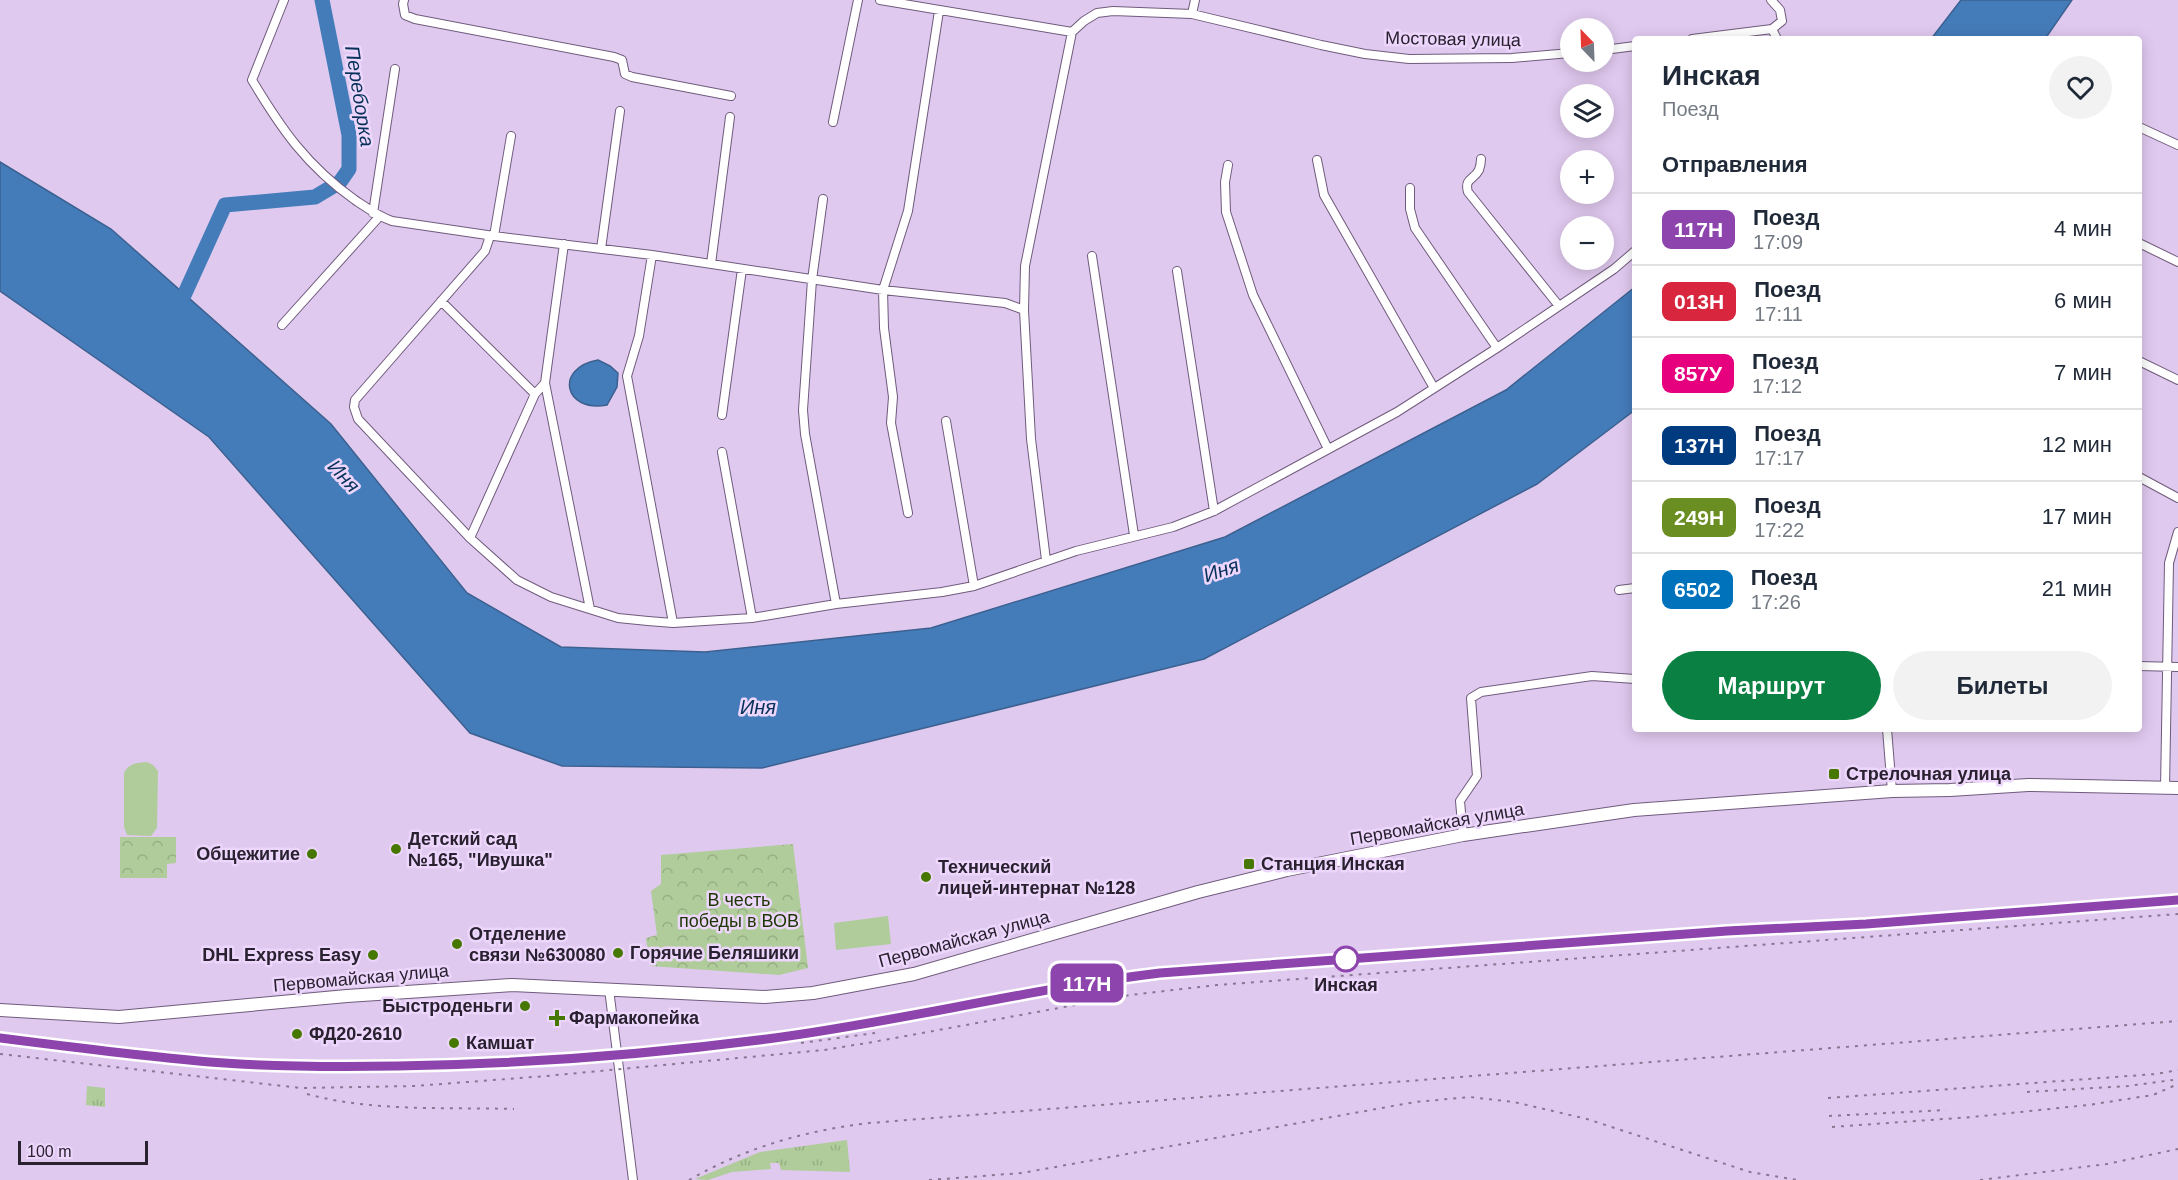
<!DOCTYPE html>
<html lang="ru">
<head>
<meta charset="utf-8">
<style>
  :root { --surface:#fff; --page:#f2f2f3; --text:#1f2937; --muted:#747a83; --line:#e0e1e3; --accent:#0b8043 }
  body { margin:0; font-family:Arial,sans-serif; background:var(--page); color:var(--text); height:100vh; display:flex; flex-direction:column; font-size:22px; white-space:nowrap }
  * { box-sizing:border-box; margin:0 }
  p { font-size:20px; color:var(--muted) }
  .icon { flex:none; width:33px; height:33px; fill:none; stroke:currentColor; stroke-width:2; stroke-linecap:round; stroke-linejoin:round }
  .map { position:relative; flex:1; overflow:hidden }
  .details { position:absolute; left:1632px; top:36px; width:510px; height:696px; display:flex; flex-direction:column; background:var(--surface); border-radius:6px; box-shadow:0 3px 15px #0003 }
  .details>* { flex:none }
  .badge { padding:0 12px; border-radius:9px; font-size:21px; line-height:39px }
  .needle { width:39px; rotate:337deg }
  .buttons { position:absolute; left:1560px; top:18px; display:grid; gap:12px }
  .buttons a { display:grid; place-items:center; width:54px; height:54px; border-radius:50%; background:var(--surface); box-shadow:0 3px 15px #0003; font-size:30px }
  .scale { position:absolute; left:18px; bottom:15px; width:130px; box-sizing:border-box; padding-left:6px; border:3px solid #29212f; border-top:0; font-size:16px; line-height:21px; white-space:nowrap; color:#29212f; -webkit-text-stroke:4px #edd6fc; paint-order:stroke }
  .map>.badge { position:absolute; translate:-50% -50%; box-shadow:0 0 0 3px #fff }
  h2 { padding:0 30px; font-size:22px; line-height:54px }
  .round { display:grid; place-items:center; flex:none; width:63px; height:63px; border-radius:32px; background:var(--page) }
  .overview { display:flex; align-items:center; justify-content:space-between; height:102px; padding:0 30px }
  h1 { font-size:28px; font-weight:800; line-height:45px }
  .primary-button { display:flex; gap:12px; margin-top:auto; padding:12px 30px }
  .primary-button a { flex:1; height:69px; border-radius:36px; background:var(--accent); color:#fff; font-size:24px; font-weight:800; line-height:69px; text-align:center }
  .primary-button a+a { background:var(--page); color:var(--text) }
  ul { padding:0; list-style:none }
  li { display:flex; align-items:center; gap:18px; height:72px; padding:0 30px; border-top:2px solid var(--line) }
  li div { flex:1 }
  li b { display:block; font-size:22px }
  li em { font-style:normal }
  li .badge { min-width:66px; font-weight:700; text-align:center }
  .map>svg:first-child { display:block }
  .grass { fill:url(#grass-tufts) }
  .park { fill:url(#park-crowns) }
  .garden { fill:#afcc9a }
  .water { fill:#447cba; stroke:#3c6190; stroke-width:1.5 }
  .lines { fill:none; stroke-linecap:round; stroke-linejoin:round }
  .river { stroke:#447cba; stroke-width:15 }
  .minor-casing { stroke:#705b7c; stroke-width:10 }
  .secondary-casing { stroke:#705b7c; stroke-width:14 }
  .minor { stroke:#fff; stroke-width:8 }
  .secondary { stroke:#fff; stroke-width:12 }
  .rail { stroke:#877791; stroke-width:2; stroke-dasharray:3 6; stroke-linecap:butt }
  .line-casing { stroke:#fff; stroke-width:14 }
  .line { stroke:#8e44ad; stroke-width:9 }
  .poi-dot { fill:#467800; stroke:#edd6fc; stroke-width:2 }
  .stop-dot { fill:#fff; stroke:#8e44ad; stroke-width:3 }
  .labels { text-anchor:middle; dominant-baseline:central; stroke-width:5; stroke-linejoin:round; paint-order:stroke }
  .street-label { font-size:18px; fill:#29212f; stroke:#edd6fc }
  .poi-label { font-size:18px; font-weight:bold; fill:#29212f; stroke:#edd6fc; text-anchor:start }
  .park-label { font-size:18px; fill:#1c3600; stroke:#edd6fc }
  .stop-label { font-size:18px; font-weight:bold; fill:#29212f; stroke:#edd6fc }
  .water-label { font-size:20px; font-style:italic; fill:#053058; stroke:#edd6fc }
</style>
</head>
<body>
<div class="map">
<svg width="2178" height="1180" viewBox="0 0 2178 1180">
  <defs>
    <pattern id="grass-tufts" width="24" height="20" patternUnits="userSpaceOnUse" patternTransform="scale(1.5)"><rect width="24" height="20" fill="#afcc9a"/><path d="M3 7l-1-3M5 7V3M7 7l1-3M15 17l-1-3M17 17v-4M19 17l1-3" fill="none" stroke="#97af85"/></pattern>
    <pattern id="park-crowns" width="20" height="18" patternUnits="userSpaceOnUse" patternTransform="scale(1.5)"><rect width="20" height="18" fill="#afcc9a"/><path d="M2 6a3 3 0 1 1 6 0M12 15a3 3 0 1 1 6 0" fill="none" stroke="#97af85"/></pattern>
  </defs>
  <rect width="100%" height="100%" fill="#e0c9ef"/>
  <path class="grass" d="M87,1086L105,1088V1107L86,1105Z
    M847,1140L850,1172L781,1170L779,1163H770L771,1169L732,1172L708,1180L695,1179L760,1152Z"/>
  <path class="park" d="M120,837H176V863L167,864V878H120Z
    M793,844L808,968L779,975L650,966L646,938L657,935L651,891L661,884V855Z"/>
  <path class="garden" d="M147,762L153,765L158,771L157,828L151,836L127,835L124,827V773C129,763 136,763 147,762Z
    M888,916L891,944L836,950L834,923Z"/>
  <path class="water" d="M1961,0H2072L2045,39H1931Z
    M0,162L111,229L331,424L467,593L561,647L705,652L931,628L1225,537L1506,390L1635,287V410L1537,484L1204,659L762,768L562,766L470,733L209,437L0,291Z
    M598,360L610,366L618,373L617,387L607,405C564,413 554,368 598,360Z"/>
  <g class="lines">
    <path class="river" d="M176,313L225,205L315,197L340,182L349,169V135L322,0"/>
    <g class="minor-casing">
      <path id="minor" d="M284,0L252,80C282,130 307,166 355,200C367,208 378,216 392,221L494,236L652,255L883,290L1005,303L1024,310L1031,439L1046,560
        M404,0L403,4L405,15L415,19L614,57L622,60L625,74L632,77L731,96
        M880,0L1072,32L1084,21L1097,13L1113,11L1192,14L1321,45L1365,54L1409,59L1512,58L1570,53
        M1771,0L1780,10L1782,21L1772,29L1777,39
        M1192,14L1195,0
        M1692,39L1772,29
        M1604,50L1635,46
        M833,122L858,0
        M2139,127L2178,145
        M1481,159C1481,163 1480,167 1479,170C1474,180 1464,178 1468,192L1559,306
        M1317,160L1324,195L1434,388
        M1228,165L1225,182L1226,212L1253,295L1328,449
        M1410,188V209L1415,228L1497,348
        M823,199L812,280L803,410L805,434L836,604
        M373,213L395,69
        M490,236L485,251L355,400L354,407L358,419L470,538L517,580L551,597L618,618L648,621L673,623L752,618L836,604L942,592L974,586L1076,551L1173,527L1214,511L1397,412L1497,348L1614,269L1635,251
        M494,236L511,136
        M2139,243L2178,262
        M601,249L620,111
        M652,255L639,336L627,376L673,623
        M1092,256L1134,535
        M711,264L730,117
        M1177,271L1214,511
        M441,301L535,394
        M1024,310L1025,266L1072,32
        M282,325L379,217
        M2139,361L2178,380
        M545,383L590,609
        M722,415L742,269
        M946,421L974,586
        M722,452L752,618
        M2139,477L2178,498
        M908,513L891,423L893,397L884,328L883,290L908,211L939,11
        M470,538L535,394L545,383L564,244
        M1619,590L1635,588
        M2139,666L2178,667
        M1887,729L1892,791
        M2165,788L2169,563L2178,532
        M1463,835L1460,801L1477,776L1471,698L1481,692L1592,676L1635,679
        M609,989L633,1180"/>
    </g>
    <g class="secondary-casing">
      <path id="secondary" d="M0,1010L119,1017L347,996L512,985L765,997L813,993L914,974L1198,892L1287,870L1463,835L1634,810L1892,791L1950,790L2028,785L2178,788"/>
    </g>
    <use href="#minor" class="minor"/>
    <use href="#secondary" class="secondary"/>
    <path class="rail" d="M0,1038L211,1062C397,1071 582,1064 767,1039C883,1023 998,998 1114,979L1160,973L1727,931L1844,925L2178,900
      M801,1043L875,1033
      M0,1054L301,1088L415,1086L546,1076L824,1050L873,1042L1130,995L1217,985L2178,914
      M2027,1092L2128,1086L2173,1080
      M307,1094C374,1112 445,1107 514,1109
      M1828,1098L2156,1074L2178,1070
      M1829,1116L1946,1110
      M1832,1127L1972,1117L2088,1105L2153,1095L2178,1084
      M689,1180C747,1147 804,1131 869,1123L2178,1021
      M929,1180L1022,1173L1415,1102L1470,1097L1514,1102L1587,1119L1750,1172L1798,1180
      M1980,1180L2107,1164L2178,1149"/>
  </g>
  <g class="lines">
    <g class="line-casing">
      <path id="line" d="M0,1038C70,1047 140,1056 210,1062C272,1067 335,1067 398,1066C521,1064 644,1055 767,1039C899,1022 1028,989 1160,973L1727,931L1866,924L2178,900"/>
    </g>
    <use href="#line" class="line"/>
  </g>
  <g class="poi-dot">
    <rect x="1828" y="768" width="12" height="12" rx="3"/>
    <circle cx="396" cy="849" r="6"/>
    <circle cx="312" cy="854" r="6"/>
    <rect x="1243" y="858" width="12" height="12" rx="3"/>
    <circle cx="926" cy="877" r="6"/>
    <circle cx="457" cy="944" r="6"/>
    <circle cx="618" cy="953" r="6"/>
    <circle cx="373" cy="955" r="6"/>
    <circle cx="525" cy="1006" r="6"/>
    <path d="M554 1009h6v6h6v6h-6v6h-6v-6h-6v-6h6z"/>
    <circle cx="297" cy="1034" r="6"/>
    <circle cx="454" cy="1043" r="6"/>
  </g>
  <circle class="stop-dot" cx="1346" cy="959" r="12"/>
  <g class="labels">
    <g class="street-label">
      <text transform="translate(1453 39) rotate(1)">Мостовая улица</text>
      <text transform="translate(1437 824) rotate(-10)">Первомайская улица</text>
      <text transform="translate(964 939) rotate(-15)">Первомайская улица</text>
      <text transform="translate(361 978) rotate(-5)">Первомайская улица</text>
    </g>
    <g class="poi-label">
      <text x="1846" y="774">Стрелочная улица</text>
      <text x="408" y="839">Детский сад<tspan x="408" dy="21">№165, "Ивушка"</tspan></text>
      <text x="300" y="854" text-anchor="end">Общежитие</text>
      <text x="1261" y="864">Станция Инская</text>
      <text x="938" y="867">Технический<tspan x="938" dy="21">лицей-интернат №128</tspan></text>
      <text x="469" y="934">Отделение<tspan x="469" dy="21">связи №630080</tspan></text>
      <text x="630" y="953">Горячие Беляшики</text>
      <text x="361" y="955" text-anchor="end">DHL Express Easy</text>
      <text x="513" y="1006" text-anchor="end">Быстроденьги</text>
      <text x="569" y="1018">Фармакопейка</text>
      <text x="309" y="1034">ФД20-2610</text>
      <text x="466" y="1043">Камшат</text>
    </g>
    <g class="park-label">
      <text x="739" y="900">В честь<tspan x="739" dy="21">победы в ВОВ</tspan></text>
    </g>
    <g class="stop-label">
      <text x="1346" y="985">Инская</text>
    </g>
    <g class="water-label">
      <text transform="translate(360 96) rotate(81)">Переборка</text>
      <text transform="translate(344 476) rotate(47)">Иня</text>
      <text transform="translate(1221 570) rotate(-19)">Иня</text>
      <text x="758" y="707">Иня</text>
    </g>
  </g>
</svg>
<div class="buttons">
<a><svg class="needle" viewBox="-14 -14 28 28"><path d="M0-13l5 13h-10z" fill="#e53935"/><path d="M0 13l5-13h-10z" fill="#747a83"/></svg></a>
<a><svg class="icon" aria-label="layers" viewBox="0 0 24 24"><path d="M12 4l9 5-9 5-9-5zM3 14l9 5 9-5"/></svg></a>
<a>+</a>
<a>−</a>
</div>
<div class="scale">100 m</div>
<b class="badge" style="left:1087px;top:983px;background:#8e44ad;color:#fff">117Н</b>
<section class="details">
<div class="overview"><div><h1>Инская</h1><p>Поезд</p></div><a class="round"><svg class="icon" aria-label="heart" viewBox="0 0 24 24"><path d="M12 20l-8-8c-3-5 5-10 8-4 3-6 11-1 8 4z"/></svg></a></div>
<h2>Отправления</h2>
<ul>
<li><span class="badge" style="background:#8e44ad;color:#fff">117Н</span><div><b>Поезд</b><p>17:09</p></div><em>4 мин</em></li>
<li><span class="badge" style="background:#d7263d;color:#fff">013Н</span><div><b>Поезд</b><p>17:11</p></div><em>6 мин</em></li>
<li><span class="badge" style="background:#e6007e;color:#fff">857У</span><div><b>Поезд</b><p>17:12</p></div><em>7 мин</em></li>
<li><span class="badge" style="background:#003b80;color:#fff">137Н</span><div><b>Поезд</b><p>17:17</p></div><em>12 мин</em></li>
<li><span class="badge" style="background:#6b8e23;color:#fff">249Н</span><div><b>Поезд</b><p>17:22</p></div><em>17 мин</em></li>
<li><span class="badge" style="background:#0072bc;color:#fff">6502</span><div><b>Поезд</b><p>17:26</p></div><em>21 мин</em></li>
</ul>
<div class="primary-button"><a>Маршрут</a><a>Билеты</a></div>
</section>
</div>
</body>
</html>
